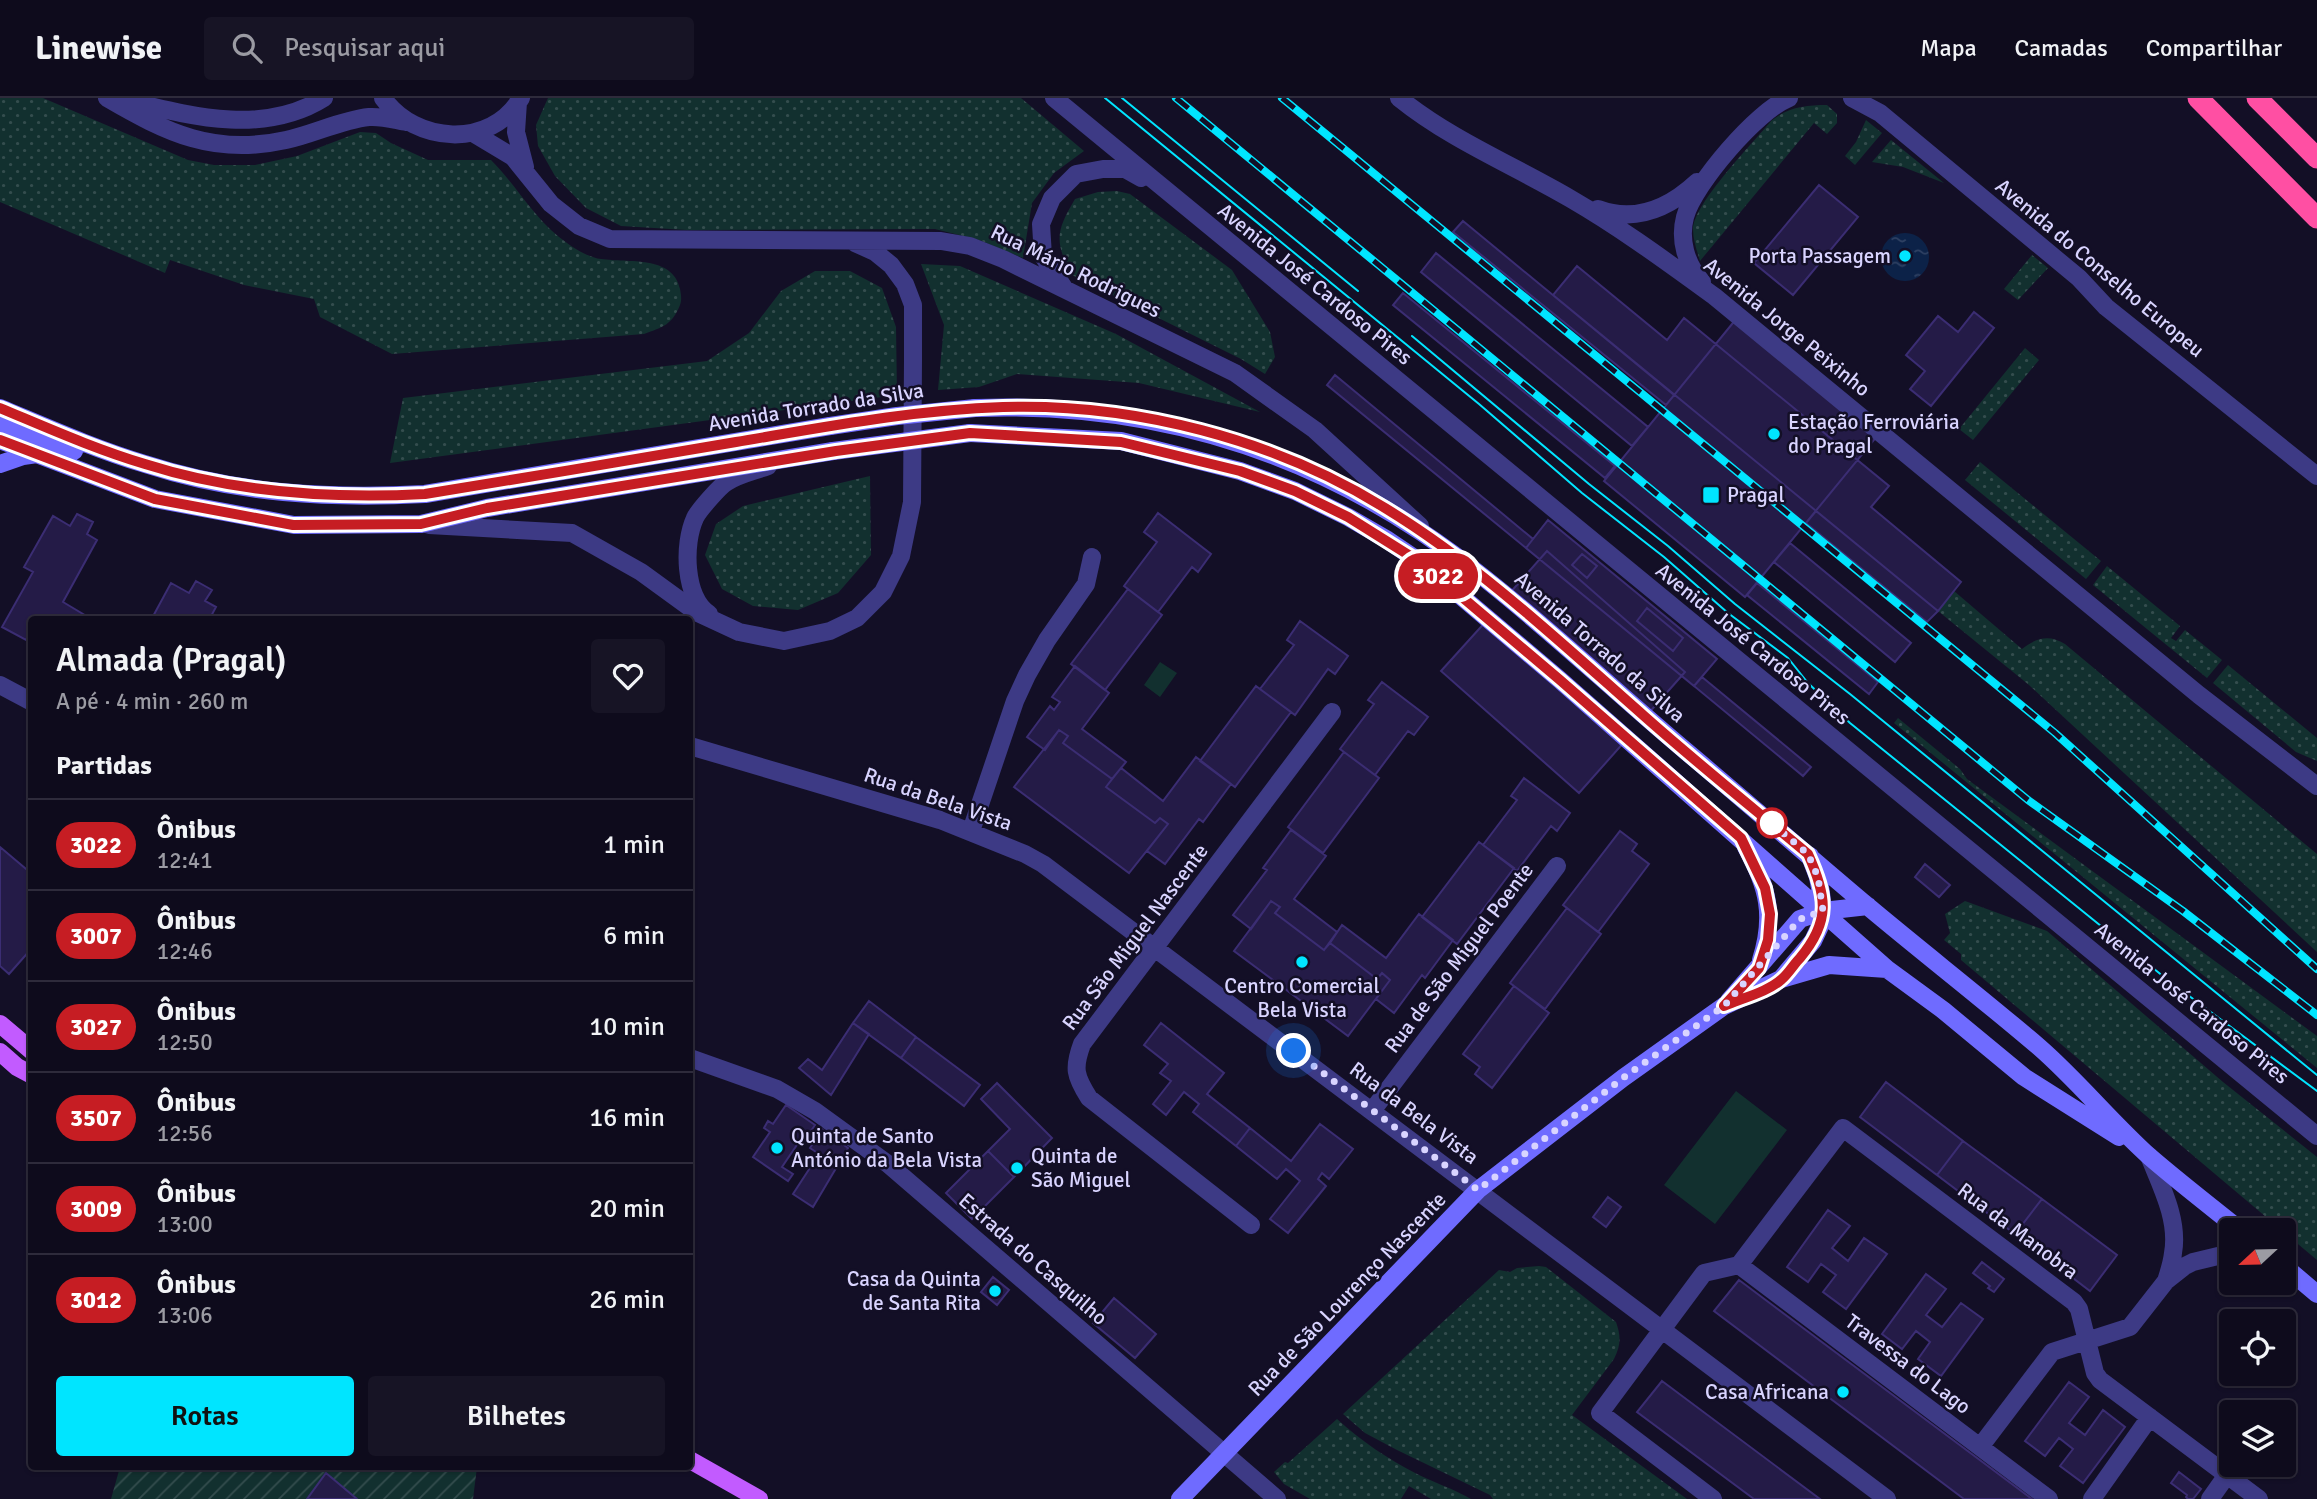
<!DOCTYPE html>
<html lang="pt">
<head>
<meta charset="utf-8">
<style>
  :root { --surface:#0e0b1c; --page:#171425; --text:#f1f3f6; --muted:#9b9ba3; --line:#2e2b3b; --accent:#00e5ff }
  body { margin:0; font-family:Signika,sans-serif; background:var(--page); color:var(--text); height:100vh; display:flex; flex-direction:column; font-size:26px; white-space:nowrap }
  * { box-sizing:border-box; margin:0 }
  p { font-size:23px; color:var(--muted) }
  .icon { flex:none; width:38px; height:38px; fill:none; stroke:currentColor; stroke-width:2; stroke-linecap:round; stroke-linejoin:round }
  .map { position:relative; flex:1; overflow:hidden }
  .side { position:absolute; left:28px; top:518px; width:665px; height:854px; display:flex; flex-direction:column; background:var(--surface); border-radius:7px; box-shadow:0 2px 5px #0004,0 0 0 2px var(--line) }
  .side>* { flex:none }
  .badge { padding:0 14px; border-radius:23px; font-size:24px; line-height:46px }
  .needle { width:46px; rotate:248deg }
  .tools { position:absolute; left:2219px; top:1120px; display:grid; gap:14px }
  .tools a { display:grid; place-items:center; width:77px; height:77px; border-radius:7px; background:var(--surface); box-shadow:0 2px 5px #0004,0 0 0 2px var(--line); font-size:35px }
  .you { position:absolute; width:35px; height:35px; margin:-18px; border:5px solid #fff; border-radius:50%; background:#1a73e8; box-shadow:0 0 0 10px #1a73e833 }
  .map>.badge { position:absolute; translate:-50% -50%; box-shadow:0 0 0 4px #fff }
  h2 { padding:0 28px; font-size:26px; line-height:63px }
  .round { display:grid; place-items:center; flex:none; width:74px; height:74px; border-radius:7px; background:var(--page) }
  .headline { display:flex; align-items:center; justify-content:space-between; height:119px; padding:0 28px }
  h1 { font-size:33px; font-weight:600; line-height:52px }
  .action { display:flex; gap:14px; margin-top:auto; padding:14px 28px }
  .action a { flex:1; height:80px; border-radius:7px; background:var(--accent); color:#111; font-size:28px; font-weight:600; line-height:80px; text-align:center }
  .action a+a { background:var(--page); color:var(--text) }
  ul { padding:0; list-style:none }
  li { display:flex; align-items:center; gap:21px; height:91px; padding:0 28px; border-top:2px solid var(--line) }
  li div { flex:1 }
  li b { display:block; font-size:26px }
  li em { font-style:normal }
  li .badge { min-width:77px; font-weight:700; text-align:center }
  header { display:flex; align-items:center; gap:42px; box-sizing:border-box; height:98px; padding:0 35px; background:var(--surface); border-bottom:2px solid var(--line) }
  header strong { font-size:33px }
  nav { display:flex; gap:38px; margin-inline-start:auto; font-size:24px }
  .search { width:490px; height:63px; background:var(--page); display:flex; align-items:center; gap:18px; box-sizing:border-box; padding:0 24px; border-radius:7px; color:var(--muted); font-size:26px }
  .map>svg:first-child { display:block }
  .grass { fill:url(#grass-dots) }
  .park { fill:#12302f }
  .garden { fill:url(#garden-furrows) }
  .water { fill:url(#water-ripples) }
  .building { fill:#241b47; stroke:#3b2d73; stroke-width:2 }
  .lines { fill:none; stroke-linecap:round; stroke-linejoin:round }
  .street { stroke:#3d3a85; stroke-width:18 }
  .secondary { stroke:#6f6bff; stroke-width:18 }
  .primary { stroke:#c25bff; stroke-width:18 }
  .highway { stroke:#ff4fa3; stroke-width:21 }
  .tram { stroke:#00e5ff; stroke-width:2 }
  .rail-casing { stroke:#00e5ff; stroke-width:8 }
  .rail { stroke:#130f26; stroke-width:5; stroke-dasharray:16; stroke-linecap:butt }
  .secondary-bridge { stroke:#6f6bff; stroke-width:18 }
  .line-casing { stroke:#fff; stroke-width:16 }
  .line { stroke:#c61d23; stroke-width:10 }
  .walk { stroke:#d9d4ff; stroke-width:7; stroke-dasharray:0 12.6 }
  .poi-dot { fill:#00e5ff; stroke:#130f26; stroke-width:2.5 }
  .stop-dot { fill:#fff; stroke:#c61d23; stroke-width:3.5 }
  .labels { text-anchor:middle; dominant-baseline:central; stroke-width:5; stroke-linejoin:round; paint-order:stroke }
  .poi-label { font-size:21px; fill:#d9d4ff; stroke:#130f26; text-anchor:start }
  .street-label { font-size:21px; fill:#d9d4ff; stroke:#130f26 }
</style>
</head>
<body>
<header>
<strong>Linewise</strong>
<div class="search"><svg class="icon" aria-label="search" viewBox="0 0 24 24"><circle cx="10" cy="10" r="6"/><path d="M15 15l6 6"/></svg>Pesquisar aqui</div>
<nav><a>Mapa</a><a>Camadas</a><a>Compartilhar</a></nav>
</header>
<div class="map">
<svg width="2317" height="1401" viewBox="0 0 2317 1401">
  <defs>
    <pattern id="grass-dots" width="8" height="8" patternUnits="userSpaceOnUse" patternTransform="scale(1.75)"><rect width="8" height="8" fill="#12302f"/><path d="M2 2h.1M6 6h.1" fill="none" stroke="#344d4e" stroke-width="1.8" stroke-linecap="round"/></pattern>
    <pattern id="garden-furrows" width="10" height="10" patternUnits="userSpaceOnUse" patternTransform="scale(1.75)"><rect width="10" height="10" fill="#12302f"/><path d="M-1 1l2-2M0 10L10 0M9 11l2-2" fill="none" stroke="#344d4e"/></pattern>
    <pattern id="water-ripples" width="26" height="14" patternUnits="userSpaceOnUse" patternTransform="scale(1.75)"><rect width="26" height="14" fill="#0c2248"/><path d="M2 4q2-2 4 0t4 0M15 11q2-2 4 0t4 0" fill="none" stroke="#2f4163"/></pattern>
  </defs>
  <rect width="100%" height="100%" fill="#130f26"/>
  <path class="grass" d="M0,0H43L188,62L214,67H255L297,58L360,34L376,35L391,45L428,62H491C518,89 535,123 567,145C576,152 591,160 601,161C628,165 673,157 680,191C681,197 682,201 680,207C672,227 663,229 644,236L392,256L320,219L314,201L244,187L170,162L165,175L0,104Z
    M548,0H1021L1084,53L1054,75L1032,105L1023,160L979,142L935,131L687,132L621,128L586,110L555,78L538,48L536,27Z
    M1827,7L1837,16V25L1827,36L1814,25L1700,163C1697,153 1693,142 1693,131C1694,105 1753,45 1771,23C1788,9 1806,7 1827,7Z
    M1866,22L1882,35L1855,67L1845,58L1856,44Z
    M1891,42L1944,85L1903,69L1872,64Z
    M1117,93L1130,96L1232,172L1270,234L1275,259L1265,276L1241,261L1072,177C1054,144 1056,133 1075,101L1098,94Z
    M2032,157L2048,170L2018,202L2004,191Z
    M921,166L960,168L1116,236L1260,314L1139,285L1017,276L979,289L938,292L944,227Z
    M815,173H850L882,190L896,229L897,297L390,365L403,300L707,263L749,235L781,193Z
    M2025,250L2039,262L1973,342L1959,331Z
    M1980,364L2101,463L2086,481L1965,382Z
    M870,378L871,457L838,495L798,512L753,508L722,491L705,457L716,426L743,408Z
    M2107,468L2180,528L2171,540L2176,543L2185,532L2222,562L2207,580L2093,487Z
    M1954,493L2022,551C2036,540 2049,536 2065,546L2317,756V854L2029,587L1938,513Z
    M2228,567L2317,640V663L2296,654L2213,585Z
    M1898,620L1960,671L1967,681L2317,938V970L1894,625Z
    M1965,803L2047,833L2223,984L2317,1059V1162L1961,862V856L1944,842L1950,835L1945,816Z
    M1539,1168L1546,1169L1616,1224C1621,1238 1621,1247 1614,1261L1572,1317L1687,1401H1493L1490,1397L1397,1352L1365,1335L1343,1316L1499,1172L1510,1174L1517,1170Z
    M1337,1321C1361,1343 1388,1361 1417,1376C1435,1385 1454,1391 1471,1401H1431L1409,1388L1401,1401H1310L1284,1386L1274,1374L1285,1364L1288,1365Z"/>
  <path class="park" d="M1160,564L1177,575L1160,599L1144,587Z
    M1736,993L1787,1032L1715,1126L1664,1087Z"/>
  <path class="garden" d="M120,1369H477L473,1401H111Z"/>
  <path class="water" d="M1881 159a24 24 0 1 1 48 0a24 24 0 1 1-48 0Z"/>
  <path class="building" d="M1819,87L1858,119L1793,197L1754,165Z
    M1463,123L1674,297L1666,307L1453,134Z
    M1436,155L1648,329L1632,348L1421,174Z
    M1577,168L1667,242L1684,220L1889,388L1871,409L1961,484L1938,513L1553,197Z
    M1403,195L1615,368L1605,380L1393,207Z
    M1974,214L1994,230L1931,308L1910,291L1925,273L1906,257L1938,218L1958,234Z
    M1741,215L1883,331L1745,499L1604,383Z
    M1335,277L1533,441L1526,450L1327,287Z
    M1816,413L1938,513L1927,524L1806,425Z
    M1158,415L1211,456L1198,474L1192,469L1158,514L1124,488L1157,444L1144,434Z
    M77,416L93,424L87,436L97,442L63,504L93,522H44L39,519L37,522H32V532L26,542L2,529L33,474L24,469L53,418L70,428Z
    M1548,422L1717,561L1694,588L1526,450Z
    M1790,445L1911,545L1895,564L1774,464Z
    M1547,453L1685,574L1647,617L1509,496Z
    M1582,456L1597,468L1587,480L1572,467Z
    M196,483L212,492L205,503L216,509L209,522H151L171,485L189,495Z
    M1757,485L1878,584L1869,596L1747,497Z
    M1128,491L1162,517L1105,592L1071,566Z
    M1647,510L1683,540L1673,553L1637,523Z
    M1489,520L1626,642L1579,695L1441,573Z
    M1300,523L1348,558L1335,576L1328,571L1295,617L1260,591L1294,547L1287,542Z
    M1075,568L1109,595L1082,631L1126,664L1112,681L1063,645L1068,638L1059,632L1045,652L1027,639L1050,608L1054,612L1060,604L1052,599Z
    M1702,579L1811,669L1803,678L1694,588Z
    M1382,584L1428,619L1414,637L1408,633L1375,677L1340,651L1374,606L1368,602Z
    M1256,588L1291,614L1235,689L1200,663Z
    M1059,632L1068,638L1063,645L1112,681L1106,689L1155,725L1160,720L1168,726L1129,775L1014,689Z
    M1344,654L1379,680L1323,755L1288,729Z
    M1196,659L1231,686L1203,724L1199,721L1165,766L1147,753L1168,726L1160,720L1155,725L1106,689L1121,670L1163,703Z
    M1524,680L1570,715L1557,733L1551,728L1517,773L1483,747L1517,702L1511,698Z
    M1291,732L1326,758L1294,801L1337,834L1324,852L1275,815L1280,809L1271,803L1251,831L1233,817L1267,772L1263,770Z
    M1620,733L1637,746L1632,753L1649,766L1598,834L1563,807Z
    M1479,744L1514,770L1457,846L1422,819Z
    M0,749L32,776V850L9,876L0,868Z
    M1925,766L1950,787L1939,799L1915,779Z
    M1271,803L1280,809L1275,815L1324,852L1330,845L1377,881L1382,875L1390,882L1348,938L1234,853Z
    M1567,810L1601,836L1545,911L1510,885Z
    M1419,816L1453,842L1425,880L1422,877L1394,915L1376,901L1390,882L1382,875L1377,881L1330,845L1342,827L1386,860Z
    M1514,888L1549,915L1492,990L1475,976L1480,969L1463,956Z
    M869,903L916,939L901,960L853,925Z
    M853,925L869,936L831,997L799,970L808,961L822,972Z
    M1161,925L1224,975L1207,996L1250,1030L1236,1048L1193,1014L1199,1006L1184,994L1166,1017L1153,1006L1171,983L1160,975L1168,966L1144,947Z
    M916,939L980,987L964,1008L901,960Z
    M1886,984L1963,1043L1937,1077L1860,1019Z
    M997,985L1052,1040L1014,1079L988,1053L1010,1031L981,1001Z
    M786,1007L815,1027L806,1040L803,1038L782,1069L793,1076L788,1083L753,1059L770,1034L764,1030L768,1023L773,1026Z
    M1320,1026L1353,1051L1329,1081L1322,1075L1318,1081L1326,1088L1288,1135L1270,1121L1300,1083L1286,1071L1277,1081L1236,1048L1250,1030L1291,1063Z
    M822,1031L848,1050L813,1109L793,1096L819,1056L810,1050Z
    M1963,1043L2042,1101L2015,1136L1937,1077Z
    M988,1053L1014,1079L972,1121L946,1095Z
    M1608,1099L1621,1109L1606,1129L1593,1119Z
    M2042,1101L2117,1157L2090,1193L2015,1136Z
    M1828,1112L1850,1128L1832,1150L1848,1163L1864,1140L1887,1156L1846,1211L1823,1194L1836,1177L1821,1166L1808,1184L1787,1169Z
    M1982,1164L2004,1181L1994,1194L1988,1190L1990,1188L1973,1175Z
    M1926,1176L1946,1191L1926,1217L1942,1229L1961,1205L1983,1221L1941,1278L1918,1261L1930,1244L1916,1233L1902,1251L1882,1236Z
    M993,1179L1009,1192L997,1207L981,1194Z
    M1739,1182L2032,1401H1964L1714,1213Z
    M1114,1200L1156,1236L1135,1260L1093,1225Z
    M1662,1283L1820,1401H1754L1637,1314Z
    M2069,1284L2089,1299L2069,1325L2085,1337L2103,1312L2125,1329L2083,1385L2060,1368L2073,1351L2059,1340L2045,1358L2025,1343Z
    M2179,1374L2201,1391L2193,1401H2188L2186,1399L2187,1397L2171,1385Z
    M326,1375L357,1401H307Z"/>
  <g class="lines">
    <path class="street" d="M107,0C167,35 214,58 286,42C314,36 341,22 369,19C382,18 395,22 407,24
      M383,0C415,46 491,51 521,0
      M1054,0L2317,1038
      M1399,0C1451,42 1513,67 1571,101C1621,130 1667,164 1714,198L2199,597L2317,688
      M1852,0L1880,15L2079,180L2106,209L2317,378
      M121,1C187,17 262,39 324,0
      M518,4L516,34L525,69
      M473,35L513,59L551,106L579,128L610,141L941,143L970,148L1003,161L1235,275L1315,332L1420,428
      M1598,111C1636,125 1669,110 1697,84
      M1702,184C1686,166 1679,142 1685,119C1694,86 1758,12 1789,0
      M1064,190L1043,158L1041,126L1052,100L1076,76L1103,71H1125L1141,80
      M429,427L572,435L641,474L696,514L739,534L784,543L830,533L857,520L883,494L901,458L912,404L913,262V207L905,186L891,167L875,154L855,145
      M709,516C684,499 683,446 695,420C698,413 720,388 727,384C739,376 755,373 768,368
      M0,587L32,604
      M690,648L940,722L1025,756L1043,766L1887,1401
      M971,733L1015,603L1027,577L1047,542L1086,486L1092,459
      M690,960L777,991L815,1013L888,1066L1277,1401
      M1372,1013L1557,768
      M2149,1058C2161,1088 2179,1122 2173,1155C2172,1165 2169,1174 2166,1183
      M1251,1127L1089,1000C1075,978 1073,970 1082,946L1332,614
      M1739,1167L2049,1401
      M1980,1349L2052,1254L2130,1229L2166,1183L2185,1168L2193,1164L2218,1158L2231,1157
      M1713,1401L1600,1315L1704,1175L1739,1167L1843,1030L2074,1204L2079,1211L2095,1275L2100,1282L2259,1401
      M2092,1401L2150,1319
      M2210,1401L2227,1377"/>
    <path class="secondary" d="M0,310C48,330 95,351 145,366C237,396 329,401 425,396L830,328
      M975,310C1161,303 1327,357 1474,472C1548,529 1615,594 1687,654C1749,706 1809,759 1871,811C1926,857 1984,902 2039,949C2078,983 2111,1024 2150,1059C2179,1084 2210,1108 2240,1132
      M0,327L74,353
      M970,335L1121,343L1240,373L1295,393L1348,419L1386,441L1423,466L1560,582L1887,871L1943,912L2024,979L2119,1039
      M0,342L155,401L294,427L421,426L487,410L833,353
      M0,366L23,358L37,356
      M1746,749C1768,789 1775,818 1761,862
      M1781,881L1829,867L1887,871
      M1729,903L1800,821L1823,813L1868,808
      M2284,1168L2317,1196
      M1180,1401L1478,1092L1623,980L1724,908L1781,881L1813,843L1820,828L1823,813L1821,795L1818,779L1810,758"/>
    <path class="primary" d="M0,926L32,953
      M0,954L17,969L32,977
      M690,1362L759,1401"/>
    <path class="highway" d="M2198,0L2317,120
      M2257,0L2317,60"/>
    <path class="tram" d="M1105,0L1479,306L1582,395L1664,459L1728,515L1788,560L1808,585L1850,625L2169,883L2317,993
      M1122,0L1358,193
      M1412,238L1589,386L1668,448L1735,506L1850,596L2317,977"/>
    <g class="rail-casing">
      <path id="rail" d="M1176,0L2028,702L2183,813L2317,917
        M1282,0L2055,635L2317,871"/>
    </g>
    <use href="#rail" class="rail"/>
    <path class="secondary-bridge" d="M830,328L897,318L975,310
      M833,353L970,335"/>
  </g>
  <g class="lines">
    <g class="line-casing">
      <path id="line" d="M0,310C48,330 95,351 145,366C236,395 330,401 425,396C529,379 632,362 736,344C825,329 913,312 1003,309C1134,305 1274,341 1385,410C1480,468 1560,544 1643,617C1697,665 1753,710 1808,756C1827,798 1831,823 1800,860C1794,866 1789,875 1782,881C1768,894 1742,900 1724,908L1759,870L1768,842L1770,816L1765,790L1741,740L1560,582L1423,466L1348,419L1295,393L1240,373L1121,344L970,335L836,353L487,410L421,426L293,427L155,401L0,342"/>
    </g>
    <use href="#line" class="line"/>
    <path class="walk" d="M1294,953L1478,1092L1623,980L1724,908L1800,821L1823,813L1818,779L1808,756L1768,722L1772,725"/>
  </g>
  <g class="poi-dot">
    <circle cx="1905" cy="158" r="7"/>
    <circle cx="1774" cy="336" r="7"/>
    <rect x="1702" y="388" width="18" height="18" rx="3.5"/>
    <circle cx="1302" cy="864" r="7"/>
    <circle cx="777" cy="1050" r="7"/>
    <circle cx="1017" cy="1070" r="7"/>
    <circle cx="995" cy="1193" r="7"/>
    <circle cx="1843" cy="1294" r="7"/>
  </g>
  <circle class="stop-dot" cx="1772" cy="725" r="14"/>
  <g class="labels">
    <g class="poi-label">
      <text x="1891" y="158" text-anchor="end">Porta Passagem</text>
      <text x="1788" y="324">Estação Ferroviária<tspan x="1788" dy="24">do Pragal</tspan></text>
      <text x="1727" y="397">Pragal</text>
      <text x="1302" y="888" text-anchor="middle">Centro Comercial<tspan x="1302" dy="24">Bela Vista</tspan></text>
      <text x="791" y="1038">Quinta de Santo<tspan x="791" dy="24">António da Bela Vista</tspan></text>
      <text x="1031" y="1058">Quinta de<tspan x="1031" dy="24">São Miguel</tspan></text>
      <text x="981" y="1181" text-anchor="end">Casa da Quinta<tspan x="981" dy="24">de Santa Rita</tspan></text>
      <text x="1829" y="1294" text-anchor="end">Casa Africana</text>
    </g>
    <g class="street-label">
      <text transform="translate(2100 170) rotate(40)">Avenida do Conselho Europeu</text>
      <text transform="translate(1076 173) rotate(26)">Rua Mário Rodrigues</text>
      <text transform="translate(1315 186) rotate(39)">Avenida José Cardoso Pires</text>
      <text transform="translate(1787 229) rotate(39)">Avenida Jorge Peixinho</text>
      <text transform="translate(816 309) rotate(-9)">Avenida Torrado da Silva</text>
      <text transform="translate(1753 546) rotate(39)">Avenida José Cardoso Pires</text>
      <text transform="translate(1600 549) rotate(41)">Avenida Torrado da Silva</text>
      <text transform="translate(938 701) rotate(19)">Rua da Bela Vista</text>
      <text transform="translate(1135 839) rotate(-53)">Rua São Miguel Nascente</text>
      <text transform="translate(1459 860) rotate(-53)">Rua de São Miguel Poente</text>
      <text transform="translate(2192 905) rotate(39)">Avenida José Cardoso Pires</text>
      <text transform="translate(1414 1015) rotate(37)">Rua da Bela Vista</text>
      <text transform="translate(2018 1133) rotate(37)">Rua da Manobra</text>
      <text transform="translate(1033 1161) rotate(41)">Estrada do Casquilho</text>
      <text transform="translate(1347 1196) rotate(-46)">Rua de São Lourenço Nascente</text>
      <text transform="translate(1908 1266) rotate(37)">Travessa do Lago</text>
    </g>
  </g>
</svg>
<div class="tools">
<a><svg class="needle" viewBox="-14 -14 28 28"><path d="M0-13l5 13h-10z" fill="#e53935"/><path d="M0 13l5-13h-10z" fill="#9b9ba3"/></svg></a>
<a><svg class="icon" aria-label="locate" viewBox="0 0 24 24"><circle cx="12" cy="12" r="6"/><path d="M12 2v4M12 18v4M2 12h4M18 12h4"/></svg></a>
<a><svg class="icon" aria-label="layers" viewBox="0 0 24 24"><path d="M12 4l9 5-9 5-9-5zM3 14l9 5 9-5"/></svg></a>
</div>
<div class="you" style="left:1294px;top:953px"></div>
<b class="badge" style="left:1438px;top:478px;background:#c61d23;color:#fff">3022</b>
<section class="side">
<div class="headline"><div><h1>Almada (Pragal)</h1><p>A pé · 4 min · 260 m</p></div><a class="round"><svg class="icon" aria-label="heart" viewBox="0 0 24 24"><path d="M12 20l-8-8c-3-5 5-10 8-4 3-6 11-1 8 4z"/></svg></a></div>
<h2>Partidas</h2>
<ul>
<li><span class="badge" style="background:#c61d23;color:#fff">3022</span><div><b>Ônibus</b><p>12:41</p></div><em>1 min</em></li>
<li><span class="badge" style="background:#c61d23;color:#fff">3007</span><div><b>Ônibus</b><p>12:46</p></div><em>6 min</em></li>
<li><span class="badge" style="background:#c61d23;color:#fff">3027</span><div><b>Ônibus</b><p>12:50</p></div><em>10 min</em></li>
<li><span class="badge" style="background:#c61d23;color:#fff">3507</span><div><b>Ônibus</b><p>12:56</p></div><em>16 min</em></li>
<li><span class="badge" style="background:#c61d23;color:#fff">3009</span><div><b>Ônibus</b><p>13:00</p></div><em>20 min</em></li>
<li><span class="badge" style="background:#c61d23;color:#fff">3012</span><div><b>Ônibus</b><p>13:06</p></div><em>26 min</em></li>
</ul>
<div class="action"><a>Rotas</a><a>Bilhetes</a></div>
</section>
</div>
</body>
</html>
